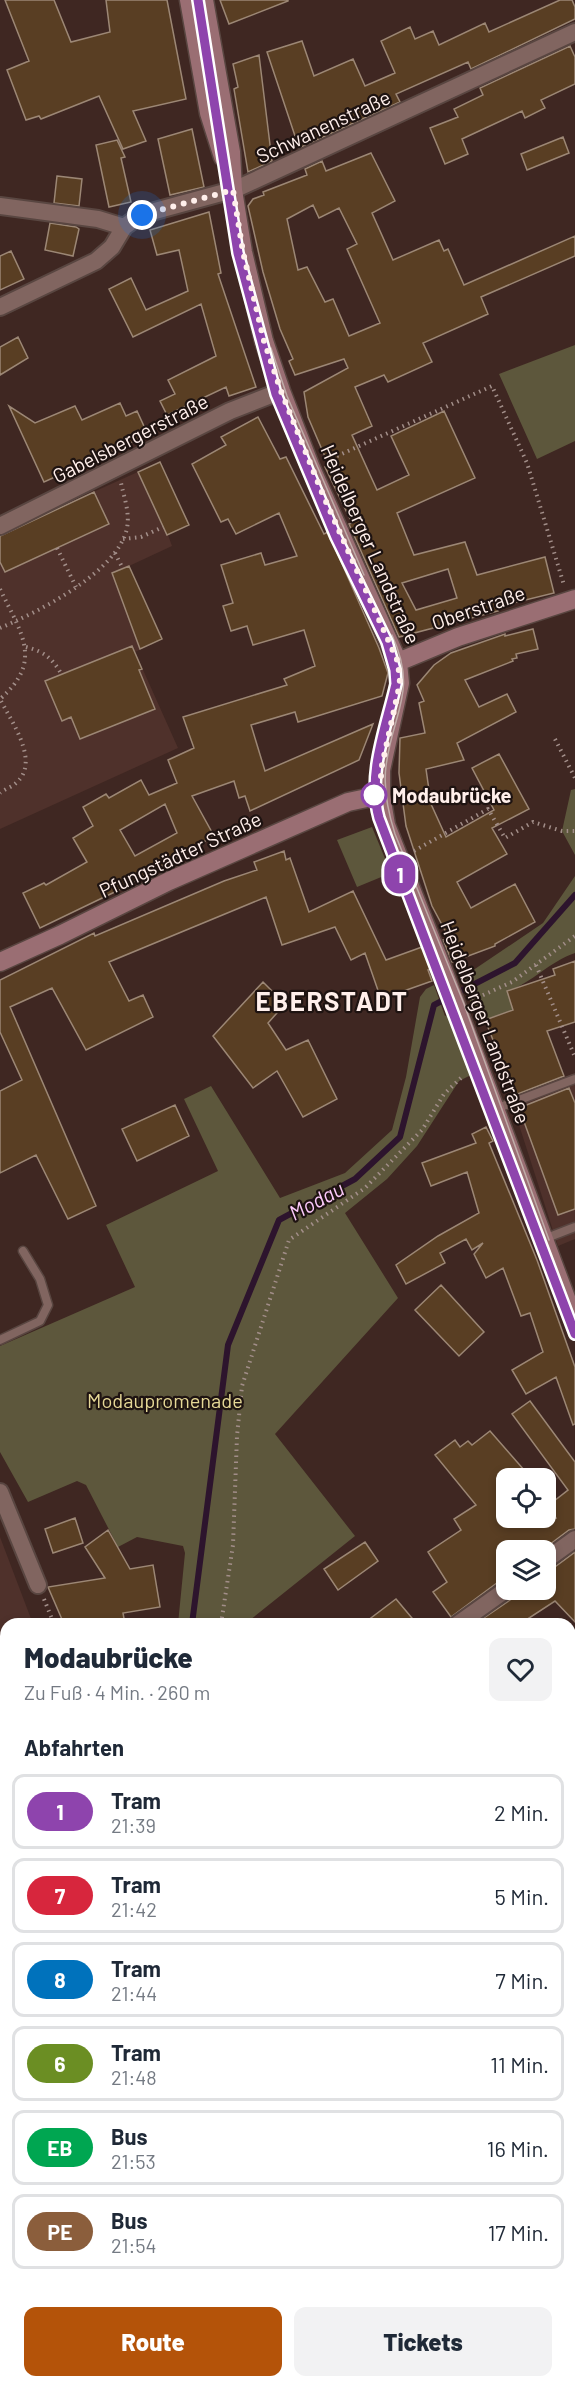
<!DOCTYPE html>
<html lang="de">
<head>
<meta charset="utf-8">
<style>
  :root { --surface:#fff; --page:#f2f2f3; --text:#1f2937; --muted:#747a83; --line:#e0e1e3; --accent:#b45309 }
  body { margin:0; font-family:Barlow,sans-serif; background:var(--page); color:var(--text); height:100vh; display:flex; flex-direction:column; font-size:22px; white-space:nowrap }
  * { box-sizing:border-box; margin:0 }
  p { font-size:20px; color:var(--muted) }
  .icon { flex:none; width:33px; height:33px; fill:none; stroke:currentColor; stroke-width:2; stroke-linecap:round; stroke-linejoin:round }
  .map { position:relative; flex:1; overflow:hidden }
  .details { position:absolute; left:0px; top:1618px; width:576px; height:770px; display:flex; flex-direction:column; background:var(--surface); border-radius:18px 18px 0 0; box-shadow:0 3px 9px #0003 }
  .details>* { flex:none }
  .badge { padding:0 12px; border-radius:20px; font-size:21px; line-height:39px }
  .tools { position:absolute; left:496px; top:1468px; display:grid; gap:12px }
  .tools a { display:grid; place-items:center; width:60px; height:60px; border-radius:12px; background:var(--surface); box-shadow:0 3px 9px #0003; font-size:30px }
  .you { position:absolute; width:30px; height:30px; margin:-15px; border:4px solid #fff; border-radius:50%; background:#1a73e8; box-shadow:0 0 0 9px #1a73e833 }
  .map>.badge { position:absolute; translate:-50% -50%; box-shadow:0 0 0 3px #fff }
  h2 { padding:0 24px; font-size:22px; line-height:54px }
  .round { display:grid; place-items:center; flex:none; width:63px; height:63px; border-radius:12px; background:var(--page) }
  .head { display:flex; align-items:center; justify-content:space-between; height:102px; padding:0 24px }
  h1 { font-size:28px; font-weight:800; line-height:45px }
  .primary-button { display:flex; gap:12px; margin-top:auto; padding:12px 24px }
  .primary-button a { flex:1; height:69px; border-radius:12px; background:var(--accent); color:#fff; font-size:24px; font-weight:800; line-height:69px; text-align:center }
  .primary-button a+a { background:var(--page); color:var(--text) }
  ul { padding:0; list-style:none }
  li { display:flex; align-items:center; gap:18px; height:75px; margin:0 12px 9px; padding:0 12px; border:3px solid var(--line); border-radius:12px }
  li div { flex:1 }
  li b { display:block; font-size:22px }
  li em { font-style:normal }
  li .badge { min-width:66px; font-weight:700; text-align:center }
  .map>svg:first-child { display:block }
  .built { fill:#4f312b }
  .green { fill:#5d573c }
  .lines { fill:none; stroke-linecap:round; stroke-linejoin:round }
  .stream { stroke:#2d142d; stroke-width:6 }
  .building { fill:#593e23; stroke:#9c8775; stroke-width:1.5; fill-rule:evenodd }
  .lane-casing { stroke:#594641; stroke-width:11 }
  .street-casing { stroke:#594641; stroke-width:20 }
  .secondary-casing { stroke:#594641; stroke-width:21 }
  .path { stroke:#a28e89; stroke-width:4; stroke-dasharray:1.5 4.5; stroke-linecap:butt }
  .lane { stroke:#816560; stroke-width:8 }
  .street { stroke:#816560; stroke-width:16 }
  .secondary { stroke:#9a6e73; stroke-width:18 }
  .tram { stroke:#c0ada9; stroke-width:1.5 }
  .line-casing { stroke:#fff; stroke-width:14 }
  .line { stroke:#8e44ad; stroke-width:9 }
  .walk { stroke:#ffefeb; stroke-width:6; stroke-dasharray:0 10.8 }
  .stop-dot { fill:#fff; stroke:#8e44ad; stroke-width:3 }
  .labels { text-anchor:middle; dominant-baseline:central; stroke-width:4.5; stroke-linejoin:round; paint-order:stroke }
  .street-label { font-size:20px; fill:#ffefeb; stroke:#1e1311 }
  .stop-label { font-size:20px; font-weight:bold; fill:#ffefeb; stroke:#1e1311; text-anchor:start }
  .park-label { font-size:20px; fill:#e6d896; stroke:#1e1311 }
  .water-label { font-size:21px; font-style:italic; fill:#fbc9fa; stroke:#1e1311 }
  .district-label { font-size:26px; font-weight:bold; letter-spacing:1.5px; fill:#ffefeb; stroke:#1e1311 }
</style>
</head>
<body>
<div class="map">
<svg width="575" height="2387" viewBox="0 0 575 2387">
  <rect width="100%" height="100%" fill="#3f2722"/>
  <path class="built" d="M160,462L189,525L168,535L172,546L129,566L162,639L135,652L178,748L0,829V534Z
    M575,1073V1239L558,1246L510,1097Z
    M0,1537L33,1624H6V1803L0,1810Z"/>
  <path class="green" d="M575,345V441L537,459L499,374Z
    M575,789V855L562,831L571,790Z
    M372,827L391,873L357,887L337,840Z
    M575,876V953C549,962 533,982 508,991L513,1010L485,1020L467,997L463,977L543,923Z
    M434,985L445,1016L451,1014L473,1074L459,1081L417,1146L387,1179L345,1213L398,1298L275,1434L355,1536L245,1624H178L185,1553L183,1546L137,1537L118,1547L86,1485L77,1481L28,1502L0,1452V1346L135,1287L106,1225L218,1171L184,1099L211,1086L280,1198L345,1173L392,1130L406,1077L420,997L426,989Z
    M6,1803V1937L0,1945V1810Z
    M570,1998L575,2005V2168L570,2158Z
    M6,2283V2382H151L143,2387H0V2288Z"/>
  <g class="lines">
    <path class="stream" d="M192,1624L228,1345L279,1220L355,1179L400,1137L434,1005L515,963L575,895
      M0,1923L6,1915"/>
  </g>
  <path class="building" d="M5,0H54L71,42L110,32L106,0H167L186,99L133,111L146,141L123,149L99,96L41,119L39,116L26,120L7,70L29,61Z
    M220,0H288V1L229,24Z
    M560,0H572L575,7V19L471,69L468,62L396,94L400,102L299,148L267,52L302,41L314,76L353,59L365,86L395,73L381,41L410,27L415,39L433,31L439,45L485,23L489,32Z
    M570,46L575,57V84L541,100L545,108L525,118L522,111L462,139L468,154L445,164L430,128L458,117L454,109L483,95L480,88Z
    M259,55L272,161L248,172L234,89L238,87L233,64Z
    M192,129L204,187L170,195L158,139Z
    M563,137L569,153L527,170L521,154Z
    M117,140L125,157L121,158L131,202L109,207L96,145Z
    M371,153L395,201L372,213L393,260L439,240L444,251L448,249L464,285L575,236V256L481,297L488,314L423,343L432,362L388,382L384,375L355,387L372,426L352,435L377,490L409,475L391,436L444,411L475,478L397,513L414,555L465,542L477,575L545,557L554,593L497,607L498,611L399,637L349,524L352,523L325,467L329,466L308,417L304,392L348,368L344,359L295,375L289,361L293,359L280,329L263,272L248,206L253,199L264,195L263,192L307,175L305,169L322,161L326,171ZM313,205L319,218L339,208L357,244L347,249L380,323L349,336L333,299L325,302L307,267L298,270L287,219ZM448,569L457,598L416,610L402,583Z
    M57,176L82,179L79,206L54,203Z
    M209,212L221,273L218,274L256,387L229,396L226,387L167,415L160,401L175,394L168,380L216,356L201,304L133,337L109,289L131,278L146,310L188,291L179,250L157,255L150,230Z
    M50,223L76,227L79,229L73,256L45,250Z
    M11,251L24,279L0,290V256Z
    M18,337L28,358L0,375V347Z
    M120,403L126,416L137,411L148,435L44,482L9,406L35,423L75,406L82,420Z
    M258,417L280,459L286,457L324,534L328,532L379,648L388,673L382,696L298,722L295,712L251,725L265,771L373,724L359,760L250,811L245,796L239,798L234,781L192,796L214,836L123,888L40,928L23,893L44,883L46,885L87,862L73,838L93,826L83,807L106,794L109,798L141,780L149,795L177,783L168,760L194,748L183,717L287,685L284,679L315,666L304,630L253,645L247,626L231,631L223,606L233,603L221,565L261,553L265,565L297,556L279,513L236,534L228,519L221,522L192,464L226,445L221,437ZM165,804L177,833L135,856L120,830Z
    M160,462L189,525L167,535L138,472Z
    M94,492L109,524L5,572L0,562V536Z
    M129,566L162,639L140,649L112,573Z
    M533,629L538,649L516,654L517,658L512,659L513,661L465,680L479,707L507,694L516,712L457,743L464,760L426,769L431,804L446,837L494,810L472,768L499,754L529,809L492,828L507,854L457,882L471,908L515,884L535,922L495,944V946L452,962L443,940L449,938L432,906L406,826L399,773L400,738L425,733L419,703L424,701L417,685L434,665L451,653L505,634V636Z
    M132,646L142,669L139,670L155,709L80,739L71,717L62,721L45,681Z
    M284,851L286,860L290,858L309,912L353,891L386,960L422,947L431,969L428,970L432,981L381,999L365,953L351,960L335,927L282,945L266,897L109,962L129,1001L143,995L153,1017L86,1050L52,988L10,1007L96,1206L68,1219L36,1155L0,1173V1091L22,1080L0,1032V980L94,933L95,936L224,881L257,870L254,862Z
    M575,961V1022L547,1031L564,1076L515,1095L485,1020L513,1010L507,991L555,975L553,969Z
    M263,982L285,1004L268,1023L286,1050L308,1040L337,1099L303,1117L277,1071L253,1088L213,1036Z
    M569,1088L575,1103V1209L558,1215L519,1108Z
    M175,1105L189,1136L137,1161L122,1129Z
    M486,1127L493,1141L489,1143L537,1260L575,1367V1424L573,1425L556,1377L526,1394L512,1370L543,1352L530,1313L521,1316L503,1268L486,1278L474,1254L483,1243L472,1250L466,1239L440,1253L445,1263L406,1284L396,1265L438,1236L479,1213L467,1172L431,1186L422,1163L476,1143L472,1134Z
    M441,1285L484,1332L459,1356L415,1310Z
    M530,1401L575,1462V1529L569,1530L541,1551H507V1579L501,1580L451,1617L433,1592L447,1582L428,1552L461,1530L454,1519L476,1505L435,1455L455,1440L460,1447L468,1441L472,1445L490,1431L532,1479H507V1518H556L549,1505L568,1490L512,1414Z
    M75,1518L83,1543L53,1553L45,1529Z
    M108,1530L130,1569L153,1565L160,1607L123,1613L125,1624H64L48,1587L105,1578L85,1547Z
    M365,1542L378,1561L338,1590L324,1569Z
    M575,1552V1622L555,1601L520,1624H475L513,1598L517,1590H546V1570L552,1569Z
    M396,1599L417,1624H363Z"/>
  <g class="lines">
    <g class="lane-casing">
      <path id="lane" d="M495,1109L575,1079
        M544,1239L575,1227
        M0,1340L40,1321L48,1305L40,1279L23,1251
        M570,1736L575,1734"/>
    </g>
    <g class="street-casing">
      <path id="street" d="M0,206L98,219L124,227
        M0,307L96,261L112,247L124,227L135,219L155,211L236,189L575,32
        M0,526L230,411L281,391
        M0,1492L38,1585
        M546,1560L575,1539
        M458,1624L507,1589
        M575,2017L571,2028L575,2057
        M570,2311L575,2302
        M570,2358L575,2361
        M529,2387L534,2382"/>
    </g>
    <g class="secondary-casing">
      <path id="secondary" d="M189,0L209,113L223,157
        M204,0L231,152L233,190L243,252L264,341L281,391L311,468L398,662L400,683L381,770V795L386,825L443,970L575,1322
        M398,662L458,637L575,599
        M0,962L60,935L169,881L348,802L381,795"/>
    </g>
    <path class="path" d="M326,461L492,386L527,463L564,585
      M123,539L141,537L163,527
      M57,548L76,587
      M115,553L123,569
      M0,589C21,633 44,661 0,699C11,721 41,762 16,783C12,787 5,789 0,793
      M0,628C38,612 118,572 127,528C130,513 124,497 121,483
      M26,647C45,652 52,658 62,675
      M555,739L575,778
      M414,851L488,809L505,838L533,822L562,831H575
      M536,965L575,1057
      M472,1000L512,982L575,936
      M44,1599L54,1624
      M221,1624L233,1545L237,1436L242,1386L289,1240L365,1188L422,1130L444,1094L463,1076
      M0,1843L6,1834
      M0,1943L6,1935
      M570,1964L575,1962
      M570,1978L575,1987
      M0,2256L6,2251"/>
    <use href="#lane" class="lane"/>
    <use href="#street" class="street"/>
    <use href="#secondary" class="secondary"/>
    <path class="tram" d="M198,0L238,253L276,394L336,537L387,642L395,670L396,684C386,728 368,774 379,818L575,1334
      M271,348L287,396L364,575
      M392,635C418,692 393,711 386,766C383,789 388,812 395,834L464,1004L549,1240"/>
  </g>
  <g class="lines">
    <g class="line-casing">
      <path id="line" d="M198,0L238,253L276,394L336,537L387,642L395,670L396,684C386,728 367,774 379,818L575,1334"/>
    </g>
    <use href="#line" class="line"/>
    <path class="walk" d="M142,215L233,190L243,252L264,341L281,391L323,495L398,662L400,683L381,770V795H374"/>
  </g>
  <circle class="stop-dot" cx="374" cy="795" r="12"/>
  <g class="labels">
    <g class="street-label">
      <text transform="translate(323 126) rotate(-25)">Schwanenstraße</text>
      <text transform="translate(130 438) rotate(-27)">Gabelsbergerstraße</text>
      <text transform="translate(371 544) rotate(66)">Heidelberger Landstraße</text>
      <text transform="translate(478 607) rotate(-19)">Oberstraße</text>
      <text transform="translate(180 854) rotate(-25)">Pfungstädter Straße</text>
      <text transform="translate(486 1022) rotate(69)">Heidelberger Landstraße</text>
    </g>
    <g class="stop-label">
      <text x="392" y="795">Modaubrücke</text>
    </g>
    <g class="park-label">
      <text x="165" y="1400">Modaupromenade</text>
    </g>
    <g class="water-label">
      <text transform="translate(316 1200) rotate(-28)">Modau</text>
    </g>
    <g class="district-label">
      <text x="332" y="1000">EBERSTADT</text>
    </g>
  </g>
</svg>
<div class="tools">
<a><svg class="icon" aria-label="locate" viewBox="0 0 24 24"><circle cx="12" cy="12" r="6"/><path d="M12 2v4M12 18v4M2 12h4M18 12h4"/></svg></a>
<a><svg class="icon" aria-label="layers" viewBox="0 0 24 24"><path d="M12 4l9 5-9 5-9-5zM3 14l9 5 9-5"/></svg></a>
</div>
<div class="you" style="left:142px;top:215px"></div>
<b class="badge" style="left:400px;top:874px;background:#8e44ad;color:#fff">1</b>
<section class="details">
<div class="head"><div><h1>Modaubrücke</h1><p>Zu Fuß · 4 Min. · 260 m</p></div><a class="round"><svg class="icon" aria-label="heart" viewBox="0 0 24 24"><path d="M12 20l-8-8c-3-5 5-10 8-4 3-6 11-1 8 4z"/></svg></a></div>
<h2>Abfahrten</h2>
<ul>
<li><span class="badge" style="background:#8e44ad;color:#fff">1</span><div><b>Tram</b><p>21:39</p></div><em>2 Min.</em></li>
<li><span class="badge" style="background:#d7263d;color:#fff">7</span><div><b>Tram</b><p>21:42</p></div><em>5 Min.</em></li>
<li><span class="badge" style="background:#0072bc;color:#fff">8</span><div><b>Tram</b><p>21:44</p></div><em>7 Min.</em></li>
<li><span class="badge" style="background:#6b8e23;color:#fff">6</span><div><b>Tram</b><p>21:48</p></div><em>11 Min.</em></li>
<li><span class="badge" style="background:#00a651;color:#fff">EB</span><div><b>Bus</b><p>21:53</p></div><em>16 Min.</em></li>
<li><span class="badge" style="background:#8b5e3c;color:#fff">PE</span><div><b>Bus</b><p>21:54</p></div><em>17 Min.</em></li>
</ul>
<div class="primary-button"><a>Route</a><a>Tickets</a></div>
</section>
</div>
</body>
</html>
